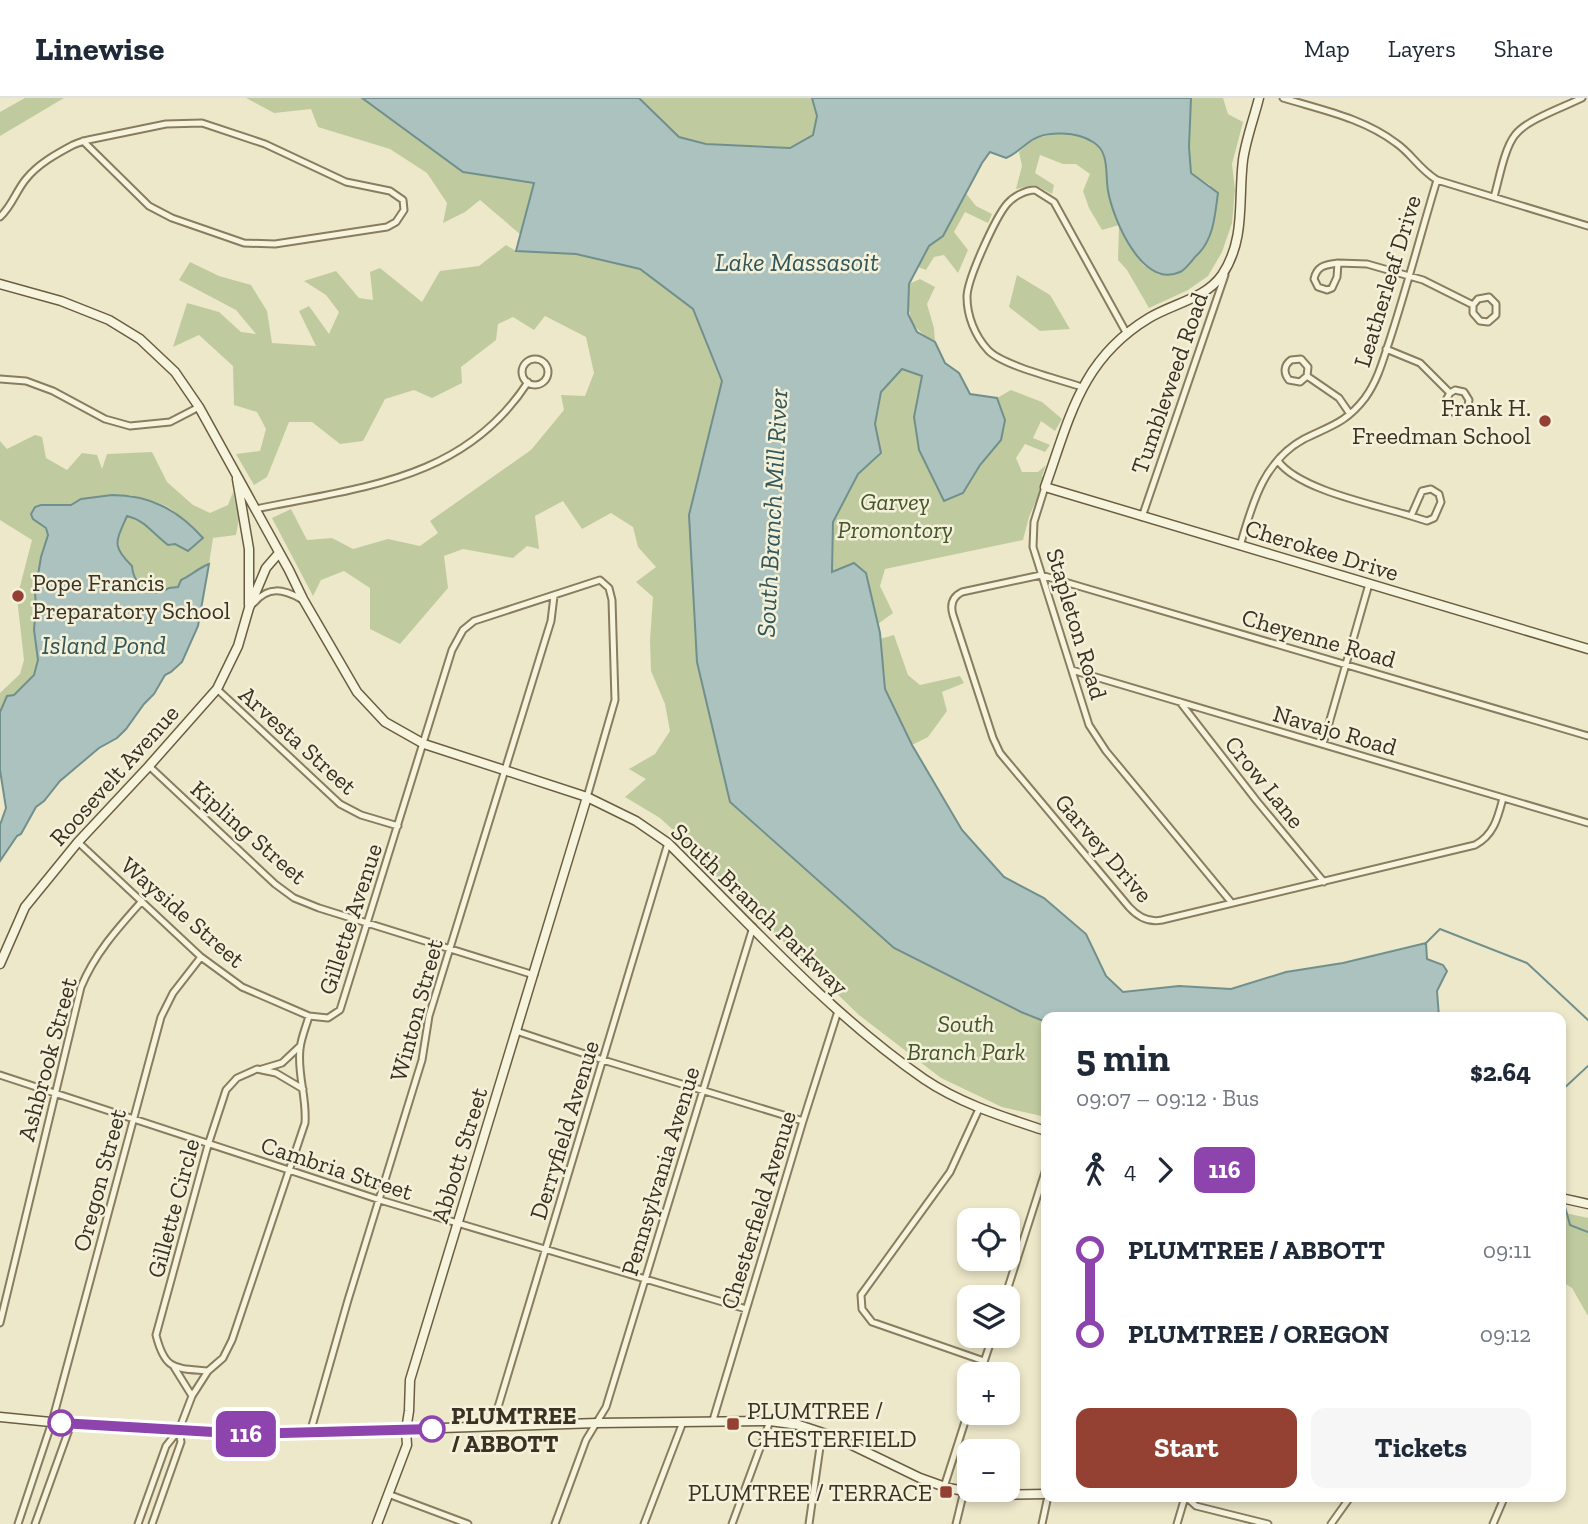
<!DOCTYPE html>
<html lang="en">
<head>
<meta charset="utf-8">
<style>
  :root { --surface:#fff; --page:#f6f6f7; --text:#1f2937; --muted:#747a83; --line:#e0e1e3; --accent:#944133 }
  body { margin:0; font-family:"Zilla Slab",serif; background:var(--page); color:var(--text); height:100vh; display:flex; flex-direction:column; font-size:26px; white-space:nowrap }
  * { box-sizing:border-box; margin:0 }
  p { font-size:23px; color:var(--muted) }
  .icon { flex:none; width:38px; height:38px; fill:none; stroke:currentColor; stroke-width:2; stroke-linecap:round; stroke-linejoin:round }
  .map { position:relative; flex:1; overflow:hidden }
  .side { position:absolute; left:1041px; top:914px; width:525px; height:490px; display:flex; flex-direction:column; background:var(--surface); border-radius:14px; box-shadow:0 4px 10px #0003 }
  .side>* { flex:none }
  .badge { padding:0 14px; border-radius:10px; font-size:24px; line-height:46px }
  .buttons { position:absolute; left:957px; top:1110px; display:grid; gap:14px }
  .buttons a { display:grid; place-items:center; width:63px; height:63px; border-radius:14px; background:var(--surface); box-shadow:0 4px 10px #0003; font-size:35px }
  .map>.badge { position:absolute; translate:-50% -50%; box-shadow:0 0 0 4px #fff }
  .legs { display:flex; align-items:center; gap:10px; height:77px; padding:0 35px; font-size:23px }
  .legs p { margin-inline-start:auto }
  .overview { display:flex; align-items:center; justify-content:space-between; height:119px; padding:0 35px }
  h1 { font-size:38px; font-weight:700; line-height:52px }
  .action { display:flex; gap:14px; margin-top:auto; padding:14px 35px }
  .action a { flex:1; height:80px; border-radius:14px; background:var(--accent); color:#fff; font-size:28px; font-weight:700; line-height:80px; text-align:center }
  .action a+a { background:var(--page); color:var(--text) }
  ul { padding:0 35px; list-style:none }
  li { display:flex; align-items:center; gap:24px; height:84px; font-size:26px }
  li i { display:grid; place-items:center; width:10px; height:100%; margin:0 9px; background:currentColor }
  li i::after { content:''; width:18px; height:18px; margin:-9px; border:5px solid; border-radius:50%; background:var(--surface) }
  li p { margin-inline-start:auto }
  li:first-child i { background:linear-gradient(#0000 50%,currentColor 0) }
  li:last-child i { background:linear-gradient(currentColor 50%,#0000 0) }
  header { display:flex; align-items:center; gap:42px; box-sizing:border-box; height:98px; padding:0 35px; background:var(--surface); border-bottom:2px solid var(--line) }
  header strong { font-size:33px }
  nav { display:flex; gap:38px; margin-inline-start:auto; font-size:24px }
  .map>svg:first-child { display:block }
  .green { fill:#bfcb9f }
  .water { fill:#abc2be; stroke:#71908d; stroke-width:2 }
  .lines { fill:none; stroke-linecap:round; stroke-linejoin:round }
  .stream { stroke:#71908d; stroke-width:2 }
  .street-casing { stroke:#897c5f; stroke-width:9 }
  .secondary-casing { stroke:#6b5d42; stroke-width:11 }
  .street { stroke:#f7f4de; stroke-width:5 }
  .secondary { stroke:#f7f4de; stroke-width:8 }
  .line-1-casing { stroke:#fff; stroke-width:16 }
  .line-1 { stroke:#8e44ad; stroke-width:10 }
  .poi-dot { fill:#944133; stroke:#f4f1da; stroke-width:2.5 }
  .stop-1-dot { fill:#fff; stroke:#8e44ad; stroke-width:3.5 }
  .labels { text-anchor:middle; dominant-baseline:central; stroke-width:5; stroke-linejoin:round; paint-order:stroke }
  .street-label { font-size:24px; fill:#3a3122; stroke:#f4f1da }
  .poi-label { font-size:24px; fill:#3a3122; stroke:#f4f1da; text-anchor:end }
  .park-label { font-size:24px; font-style:italic; fill:#44552a; stroke:#f4f1da }
  .stop-label { font-size:24px; font-weight:bold; fill:#3a3122; stroke:#f4f1da; text-anchor:start }
  .water-label { font-size:26px; font-style:italic; fill:#325659; stroke:#f4f1da }
</style>
</head>
<body>
<header>
<strong>Linewise</strong>
<nav><a>Map</a><a>Layers</a><a>Share</a></nav>
</header>
<div class="map">
<svg width="1588" height="1426" viewBox="0 0 1588 1426">
  <rect width="100%" height="100%" fill="#ede8ca"/>
  <path class="green" d="M25,0H64L0,38V14Z
    M246,0H362L463,74L535,85L521,137L480,102L465,114L443,125L447,105L427,75L390,51L318,29L311,11L274,15Z
    M639,0H812L817,18L813,37L791,50L706,46L679,39Z
    M1191,0H1223L1228,16L1243,24L1232,66L1235,92L1232,125L1222,154L1208,178L1188,192L1149,210L1127,172L1118,162L1119,127L1102,132L1089,110L1083,93L1090,76L1076,66H1063L1040,57L1035,75L1054,87L1052,96L1035,87L1016,91L1022,68L1019,54L1034,40L1068,34L1095,44L1106,61L1108,93L1119,127L1143,167L1159,177L1180,174L1203,150L1214,126L1210,87L1191,75L1189,49Z
    M965,94L976,108L992,116L988,125L965,114L954,134L968,152L958,175L944,157L934,159L926,172L918,169L929,148L943,138Z
    M506,147L516,153L576,156L640,171L693,211L722,283L689,417L730,704L894,850L1021,914L1046,924V1019L1002,1009L941,980L859,917L671,735L672,731L660,720L625,699L646,681L629,671L655,656L670,633L665,606L651,573L650,542L653,499L636,484L656,469L638,449L633,429L611,415L582,431L563,403L535,418L539,451L527,448L513,460L463,451L444,458L448,490L400,546L370,531V490L344,473L321,482L313,498L272,420L291,411L307,442L332,440L353,451L388,441L420,448L438,435L430,423L531,352L564,312L561,297L585,298L594,275L586,239L545,218L534,232L513,219L498,226L496,242L461,269L462,285L432,300L414,292L385,301L363,343L340,346L312,324H289L267,379L254,387L236,356L260,353L266,331L257,314L234,307L233,268L199,237L173,249L187,205L219,214L241,234L256,236L236,212L179,182L190,164L219,178L251,187L267,213L272,245L316,248L299,213L309,208L329,236L339,214L326,197L304,183L336,173L359,200L373,202L370,174L380,170L422,204L440,173L479,168Z
    M1017,177L1050,197L1070,231L1040,233L1009,209Z
    M920,181L935,189L927,206L934,230L935,244C907,228 908,217 909,186Z
    M903,271L922,278L914,319L963,395L980,367L1001,342L1005,322L997,300L1011,292L1042,304L1062,321L1055,333L1041,323L1033,340L1050,347L1045,354L1025,346L1016,360L1022,374H1038L1046,367L1042,378L1046,380L1029,419L1023,442L885,471L880,488L893,515L878,526L866,475H832L833,424L858,376L881,355L875,326L881,294Z
    M35,337L42,339L46,360L67,372L82,355L97,357L102,371L107,356L152,354L167,384L193,407L210,415L228,407L233,394L239,420L236,437L213,440L209,466C198,470 192,477 181,482L178,489C170,492 157,494 148,495C139,486 115,455 117,444C119,435 123,427 126,418L146,425L153,434L190,426C182,422 178,416 171,411C159,402 143,404 131,397L81,401L71,407H41L33,421L46,430L48,437L41,459L35,495L36,508L34,532L38,562L34,576L14,597L7,599L0,614V595L20,576L24,562L17,500L32,442L0,422V343L7,351Z
    M894,537L908,577L920,587L960,578L964,585L942,594L947,613L928,639L912,647L885,591L880,541Z
    M1561,1114L1588,1120V1218L1572,1190L1561,1183Z"/>
  <path class="water" d="M362,0H639L679,39L706,46L790,50L813,37L817,18L812,0H1191L1189,49L1191,75L1218,95C1215,116 1214,139 1199,155C1193,160 1187,171 1180,174C1142,191 1113,121 1108,93C1105,76 1110,54 1093,44C1078,34 1047,32 1032,42C1023,48 1017,55 1006,60L990,54L982,65L943,138L929,148L909,186L908,216L917,234L935,244L945,265L959,275L970,296L997,300L1005,322L1001,342L980,367L963,395L944,403L919,352L914,319L922,278L902,271L881,294L875,326L881,355L858,376L833,424L832,474L854,465L866,475L880,535L885,591L912,647L962,732L1004,779L1044,800L1086,836L1106,878L1123,894L1179,888L1231,891L1286,874L1343,865L1426,845L1427,861L1443,867L1447,873L1437,893L1439,919H1046V924L1021,914L894,850L730,704L697,564L689,417L722,283L693,211L640,171L576,156L516,153L534,85L463,74Z
    M112,397C150,397 178,412 203,440L188,453L175,446L168,447C153,436 145,422 127,418C116,444 111,447 132,468C133,481 139,486 148,495L161,494L169,490L178,489L181,482C192,477 198,470 209,466L198,528L182,564L171,574L165,577L154,596L144,606L126,631L117,640L99,650L60,683L44,703L36,709L21,736L17,738L0,763V727L6,710L0,672V614L7,598L14,597L34,577L38,562L34,532L36,508L35,495L41,459L48,437L46,430L33,421L31,416L35,409L41,407H71L81,401Z"/>
  <g class="lines">
    <path class="stream" d="M1425,846L1440,831L1527,865L1588,922
      M1561,993L1588,968
      M1564,1105L1570,1127L1588,1134"/>
    <g class="street-casing">
      <path id="street" d="M1283,0C1322,12 1363,20 1396,45C1412,56 1418,70 1437,82L1588,128
        M1494,99C1499,82 1504,51 1515,37C1526,22 1564,9 1582,0
        M0,119C12,108 16,93 26,81C38,66 56,56 73,47C78,45 83,43 88,42L166,26L202,25L265,46L346,84L390,93L403,102L404,112L396,124L387,129L275,146L244,145L172,120L149,108L83,43
        M1338,165C1326,167 1317,167 1314,181L1318,189L1327,192L1332,190L1337,179L1338,165L1367,166L1423,182L1473,207L1478,201L1489,199L1496,206V217L1488,224L1480,223L1473,215V207
        M1386,251L1420,265L1450,295L1455,292L1464,294L1469,302L1467,312L1457,316L1449,312L1446,302L1450,295
        M522 274a13 13 0 1 1 26 0a13 13 0 1 1-26 0Z
        M1307,278L1308,269L1301,261L1291,262C1284,267 1283,275 1289,282L1300,284L1307,278L1339,300L1350,316
        M0,281L26,283L53,293L105,321L130,328L170,324L199,309
        M1082,289C1061,282 1001,267 988,252C975,238 967,218 967,199C967,181 996,119 1007,106C1014,98 1026,92 1035,92L1054,104L1127,236
        M1278,363C1299,392 1376,407 1411,418L1422,393L1431,391L1439,396L1441,404L1434,420L1427,423L1411,418
        M1045,389L1034,424L1033,449L1089,627L1106,653L1231,804
        M256,411C360,389 464,383 528,284
        M1142,419L1225,177
        M1240,448C1252,407 1263,363 1304,341C1330,328 1346,325 1365,300C1378,282 1383,262 1390,241C1407,189 1421,135 1437,82
        M254,505C268,488 283,491 301,501
        M1072,572L1588,725
        M217,591L340,706L361,717L398,728
        M1180,604L1256,702L1324,784
        M1323,646L1369,486
        M149,668L275,786L294,800L319,810L534,877
        M1503,700C1498,719 1494,737 1475,747L1162,822C1148,825 1138,819 1129,809L1000,655L993,640L953,517C950,507 952,499 962,494L1041,477L1588,638
        M78,744L201,859L242,889L309,918
        M516,933L603,962L803,1023
        M262,971L282,965L300,948
        M0,977L380,1102L746,1211
        M979,1011L950,1074L861,1197L862,1211L872,1224L984,1263
        M1005,1199L1046,1071
        M0,1225L81,889C95,855 118,830 142,803
        M174,1269L192,1298
        M208,1273C175,1270 165,1273 156,1237L208,1047L226,992L237,980L257,971L276,975L303,991
        M980,1276L993,1237
        M713,1322L803,1023L838,913
        M492,1329L668,745
        M310,1335L348,1202L422,962L429,918L551,523L554,498
        M944,1389L970,1308
        M388,1396L468,1426
        M1185,1398L1196,1408L1268,1426
        M18,1426L52,1324L161,919L173,895L201,859
        M35,1426L71,1326
        M138,1426L166,1348L179,1332L192,1298L208,1273L223,1260L232,1242L305,1025C307,999 297,976 300,951C301,940 306,929 309,918L328,920L340,912L452,552L463,532L474,523L600,482L609,490L612,502L615,602L587,699
        M152,1426L181,1344L179,1332
        M555,1426L586,1342L606,1309L753,829
        M644,1426L683,1324
        M732,1426L770,1323
        M809,1426L822,1335
        M956,1426L964,1393
        M1042,1426L1048,1398
        M1177,1426L1185,1399
        M1331,1426L1351,1398
        M1493,1426L1505,1398"/>
    </g>
    <g class="secondary-casing">
      <path id="secondary" d="M1259,0C1254,20 1246,41 1243,62C1238,102 1246,141 1222,177C1205,201 1174,205 1149,220C1081,261 1070,319 1045,389L1588,551
        M0,186L61,203L109,222L140,241L175,274L199,309L289,472L303,501L357,594L385,624L424,646L587,699L636,723L668,745C750,826 829,915 924,981C961,1006 1004,1019 1046,1033
        M237,381L249,451V507
        M0,866L25,809L78,744L149,668L217,591L238,548L249,510L266,470L279,455
        M1561,1100L1588,1106
        M0,1319L71,1326L259,1336L597,1325L770,1323L799,1327L835,1339L920,1380L948,1390L987,1397L1046,1396
        M377,1426L407,1347L406,1332L409,1313L410,1282L587,699"/>
    </g>
    <use href="#street" class="street"/>
    <use href="#secondary" class="secondary"/>
  </g>
  <g class="lines">
    <g class="line-1-casing">
      <path id="line-1" d="M61,1325L247,1336L432,1331"/>
    </g>
    <use href="#line-1" class="line-1"/>
  </g>
  <g class="poi-dot">
    <circle cx="1545" cy="323" r="7"/>
    <circle cx="18" cy="498" r="7"/>
    <rect x="726" y="1319" width="14" height="14" rx="3.5"/>
    <rect x="939" y="1387" width="14" height="14" rx="3.5"/>
  </g>
  <g class="stop-1-dot">
    <circle cx="61" cy="1325" r="12"/>
    <circle cx="432" cy="1331" r="12"/>
  </g>
  <g class="labels">
    <g class="street-label">
      <text transform="translate(1387 183) rotate(-73)">Leatherleaf Drive</text>
      <text transform="translate(1169 285) rotate(-71)">Tumbleweed Road</text>
      <text transform="translate(1322 452) rotate(17)">Cherokee Drive</text>
      <text transform="translate(1077 526) rotate(73)">Stapleton Road</text>
      <text transform="translate(1319 540) rotate(16)">Cheyenne Road</text>
      <text transform="translate(1335 632) rotate(16)">Navajo Road</text>
      <text transform="translate(298 642) rotate(42)">Arvesta Street</text>
      <text transform="translate(114 677) rotate(-48)">Roosevelt Avenue</text>
      <text transform="translate(1265 684) rotate(51)">Crow Lane</text>
      <text transform="translate(249 734) rotate(41)">Kipling Street</text>
      <text transform="translate(1104 750) rotate(49)">Garvey Drive</text>
      <text transform="translate(760 811) rotate(44)">South Branch Parkway</text>
      <text transform="translate(183 814) rotate(41)">Wayside Street</text>
      <text transform="translate(350 821) rotate(-72)">Gillette Avenue</text>
      <text transform="translate(416 912) rotate(-75)">Winton Street</text>
      <text transform="translate(47 961) rotate(-75)">Ashbrook Street</text>
      <text transform="translate(564 1032) rotate(-73)">Derryfield Avenue</text>
      <text transform="translate(459 1057) rotate(-73)">Abbott Street</text>
      <text transform="translate(337 1070) rotate(18)">Cambria Street</text>
      <text transform="translate(660 1073) rotate(-73)">Pennsylvania Avenue</text>
      <text transform="translate(99 1082) rotate(-75)">Oregon Street</text>
      <text transform="translate(173 1110) rotate(-75)">Gillette Circle</text>
      <text transform="translate(758 1112) rotate(-73)">Chesterfield Avenue</text>
    </g>
    <g class="poi-label">
      <text x="1531" y="309">Frank H.<tspan x="1531" dy="28">Freedman School</tspan></text>
      <text x="32" y="484" text-anchor="start">Pope Francis<tspan x="32" dy="28">Preparatory School</tspan></text>
      <text x="747" y="1312" text-anchor="start">PLUMTREE /<tspan x="747" dy="28">CHESTERFIELD</tspan></text>
      <text x="932" y="1394">PLUMTREE / TERRACE</text>
    </g>
    <g class="park-label">
      <text x="895" y="403">Garvey<tspan x="895" dy="28">Promontory</tspan></text>
      <text x="966" y="925">South<tspan x="966" dy="28">Branch Park</tspan></text>
    </g>
    <g class="stop-label">
      <text x="451" y="1317">PLUMTREE<tspan x="451" dy="28">/ ABBOTT</tspan></text>
    </g>
    <g class="water-label">
      <text x="797" y="164">Lake Massasoit</text>
      <text transform="translate(772 415) rotate(-87)">South Branch Mill River</text>
      <text x="104" y="547">Island Pond</text>
    </g>
  </g>
</svg>
<div class="buttons">
<a><svg class="icon" aria-label="locate" viewBox="0 0 24 24"><circle cx="12" cy="12" r="6"/><path d="M12 2v4M12 18v4M2 12h4M18 12h4"/></svg></a>
<a><svg class="icon" aria-label="layers" viewBox="0 0 24 24"><path d="M12 4l9 5-9 5-9-5zM3 14l9 5 9-5"/></svg></a>
<a>+</a>
<a>−</a>
</div>
<b class="badge" style="left:246px;top:1336px;background:#8e44ad;color:#fff">116</b>
<section class="side">
<div class="overview"><div><h1>5 min</h1><p>09:07 – 09:12 · Bus</p></div><b>$2.64</b></div>
<div class="legs"><svg class="icon" aria-label="walk" viewBox="0 0 24 24"><circle cx="13" cy="4" r="2"/><path d="M13 8l-2 6 4 7M11 14l-3 7M7 12l3-4h3l4 4"/></svg>4<svg class="icon" aria-label="forward" viewBox="0 0 24 24"><path d="M9 5l7 7-7 7"/></svg><b class="badge" style="background:#8e44ad;color:#fff">116</b></div>
<ul>
<li><i style="color:#8e44ad"></i><b>PLUMTREE / ABBOTT</b><p>09:11</p></li>
<li><i style="color:#8e44ad"></i><b>PLUMTREE / OREGON</b><p>09:12</p></li>
</ul>
<div class="action"><a>Start</a><a>Tickets</a></div>
</section>
</div>
</body>
</html>
